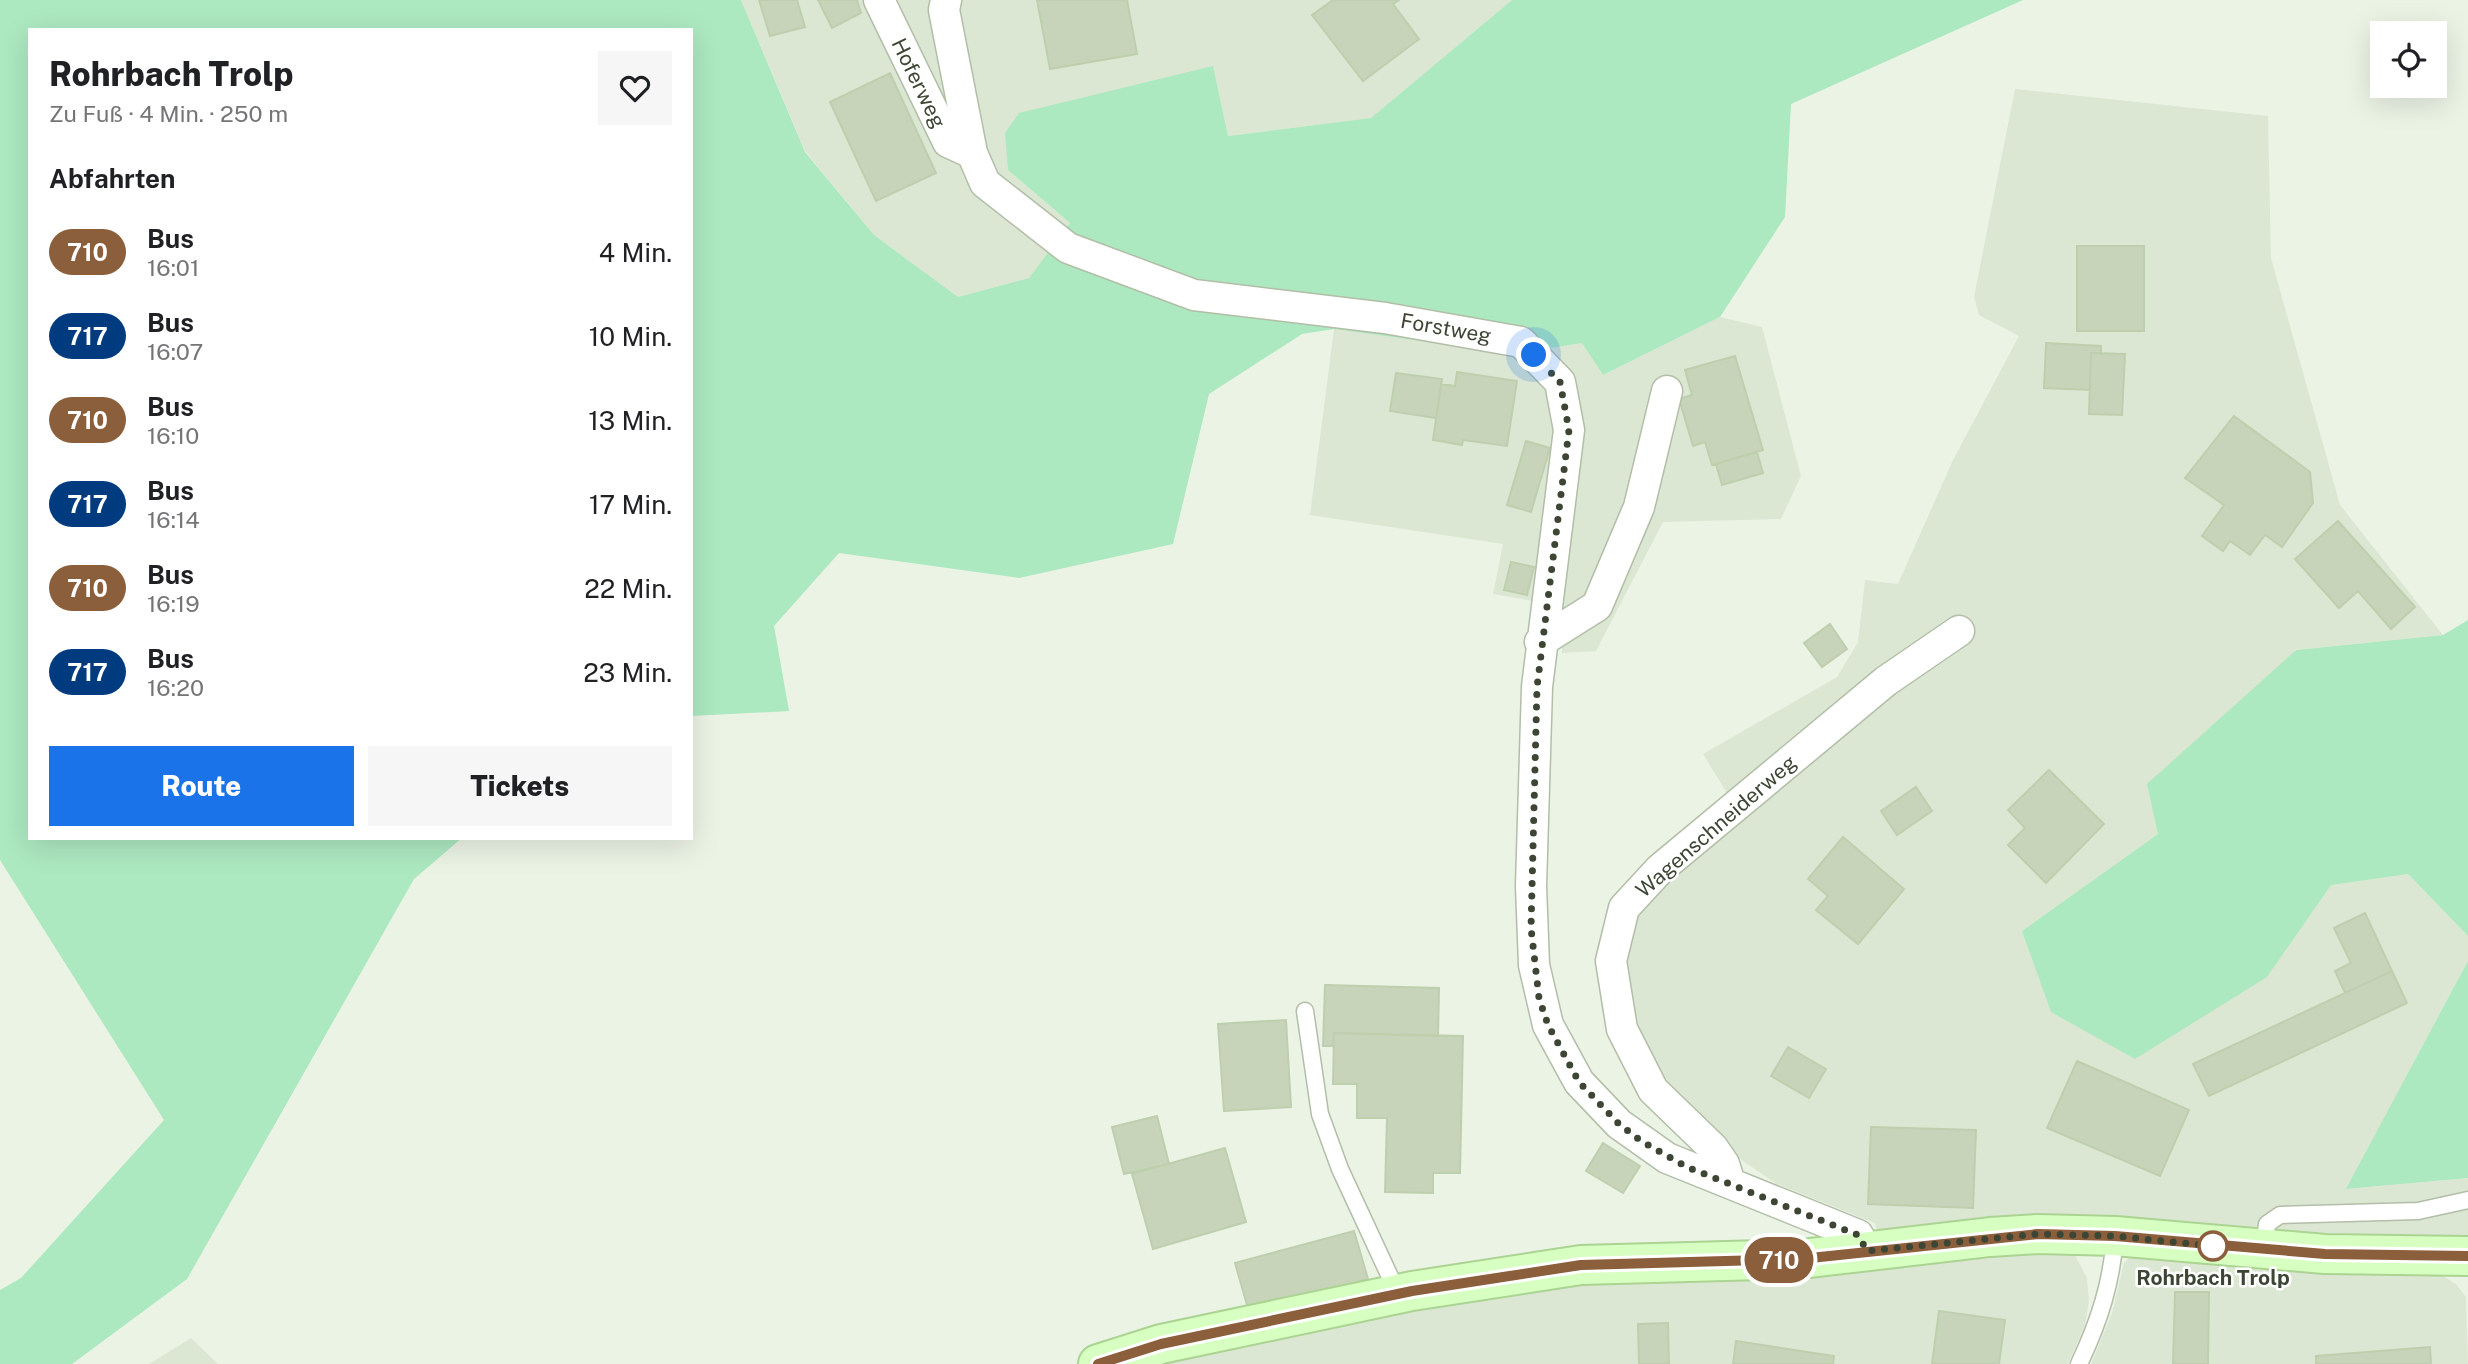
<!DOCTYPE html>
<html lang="de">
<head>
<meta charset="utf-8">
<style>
  :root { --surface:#fff; --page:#f6f6f6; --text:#202124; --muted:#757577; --accent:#1a73e8 }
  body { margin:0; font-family:"Public Sans",sans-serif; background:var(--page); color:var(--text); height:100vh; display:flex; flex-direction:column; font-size:26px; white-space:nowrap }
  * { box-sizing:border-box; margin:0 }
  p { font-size:23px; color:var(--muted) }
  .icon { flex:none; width:38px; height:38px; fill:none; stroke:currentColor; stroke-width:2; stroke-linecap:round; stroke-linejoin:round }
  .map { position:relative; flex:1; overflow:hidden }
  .details { position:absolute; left:28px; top:28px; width:665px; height:812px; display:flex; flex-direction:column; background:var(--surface); border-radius:0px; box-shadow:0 7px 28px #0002 }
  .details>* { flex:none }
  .badge { padding:0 14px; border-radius:23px; font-size:24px; line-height:46px }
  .buttons { position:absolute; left:2370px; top:21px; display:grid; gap:14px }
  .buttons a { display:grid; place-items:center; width:77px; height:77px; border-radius:0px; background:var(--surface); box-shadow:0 7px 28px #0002; font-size:35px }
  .you { position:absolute; width:35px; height:35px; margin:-18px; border:5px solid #fff; border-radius:50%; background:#1a73e8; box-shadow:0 0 0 10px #1a73e833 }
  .map>.badge { position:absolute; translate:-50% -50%; box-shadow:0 0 0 4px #fff }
  h2 { padding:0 21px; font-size:26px; line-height:63px }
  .round { display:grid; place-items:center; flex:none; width:74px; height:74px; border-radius:0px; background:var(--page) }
  .head { display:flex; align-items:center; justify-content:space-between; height:119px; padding:0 21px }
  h1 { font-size:33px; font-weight:800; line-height:52px }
  .cta { display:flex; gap:14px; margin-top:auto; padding:14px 21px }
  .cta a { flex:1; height:80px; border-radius:0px; background:var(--accent); color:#fff; font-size:28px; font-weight:800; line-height:80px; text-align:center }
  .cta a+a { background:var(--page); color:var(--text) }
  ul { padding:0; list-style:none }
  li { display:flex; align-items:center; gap:21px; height:84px; padding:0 21px }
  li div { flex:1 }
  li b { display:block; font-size:26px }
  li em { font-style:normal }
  li .badge { min-width:77px; font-weight:700; text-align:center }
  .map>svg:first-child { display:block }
  .residential { fill:#dbe7d3 }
  .green { fill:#ace8c0 }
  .building { fill:#c7d4ba; stroke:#becfad; stroke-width:2 }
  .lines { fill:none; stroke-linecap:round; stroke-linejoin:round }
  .lane-casing { stroke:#b2bea7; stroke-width:19 }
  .street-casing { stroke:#b2bea7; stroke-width:33 }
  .secondary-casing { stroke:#abd493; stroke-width:42 }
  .lane { stroke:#fff; stroke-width:16 }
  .street { stroke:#fff; stroke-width:30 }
  .secondary { stroke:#d8ffc2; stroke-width:38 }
  .line-casing { stroke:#fff; stroke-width:16 }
  .line { stroke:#8b5e3c; stroke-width:10 }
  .walk { stroke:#3d4534; stroke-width:7; stroke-dasharray:0 12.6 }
  .stop-dot { fill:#fff; stroke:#8b5e3c; stroke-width:3.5 }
  .labels { text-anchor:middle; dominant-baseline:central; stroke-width:5; stroke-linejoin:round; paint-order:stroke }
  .street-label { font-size:21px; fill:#3d4534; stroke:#fff }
  .stop-label { font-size:21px; font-weight:bold; fill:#3d4534; stroke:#fff }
</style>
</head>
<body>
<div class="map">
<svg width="2468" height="1364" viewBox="0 0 2468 1364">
  <rect width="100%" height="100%" fill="#ebf3e5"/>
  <path class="residential" d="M741,0H1512L1371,118L1228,136L1213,67L1008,170L1070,223L1029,278L958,297L874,235L805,151Z
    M2015,89L2268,116L2271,258L2340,505L2443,635L2295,650L2158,834L2022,931L2267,977L2330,885L2408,874L2468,936V961L2347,1189L2468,1178V1272L2440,1274L2457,1285L2466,1297L2468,1364H2091L2112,1313L2124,1263L2131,1256L2073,1251L2087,1278L2089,1301L2085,1325L2068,1364H1152L1415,1307L1583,1281L1887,1266L1875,1223L1775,1183L1739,1158L1693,1112L1661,1073L1642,1036L1629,999L1627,958L1630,929L1651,890L1741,816L1703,754L1837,677L1858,642L1865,580L1898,584L1953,460L2019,336L1979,315L1974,297Z
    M1720,317L1762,327L1801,476L1781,519L1663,522L1596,651L1562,653L1561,606L1493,594L1503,544L1310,515L1334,329L1513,354L1582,343L1603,375Z
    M191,1338L218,1364H149Z"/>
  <path class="green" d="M0,0H741L805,152L874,235L958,297L1029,278L1070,223L1008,170L1005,133L1019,113L1213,66L1228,136L1371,118L1512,0H2023L1791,104L1785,217L1720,317L1603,375L1582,343L1514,354L1334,329L1302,334L1209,394L1173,544L1019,578L839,553L774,626L789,711L691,716V30H30V838H462L414,879L187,1279L72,1364H0V1290L21,1278L164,1120L0,860Z
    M2468,620V936L2408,874L2331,885L2267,977L2135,1059L2051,1012L2022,931L2158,834L2147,784L2296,650L2443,635Z
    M2468,961V1178L2346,1189Z"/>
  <path class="building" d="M759,0H797L805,27L770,36Z
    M818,0H857L861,13L832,28Z
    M1037,0H1127L1137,54L1050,69Z
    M1333,0H1399L1393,4L1419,39L1363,81L1312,15Z
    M890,73L936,173L876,201L830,102Z
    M2077,246H2144V331H2077Z
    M2046,343L2101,346V354L2091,353L2090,390L2044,388Z
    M2091,353L2125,354L2122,415L2089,414Z
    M1735,356L1763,450L1712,465L1705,442L1693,446L1679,399L1692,395L1685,370Z
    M1457,372L1517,381L1507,446L1463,440L1462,445L1433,440L1441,384L1455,386Z
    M1396,373L1442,379L1436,418L1390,411Z
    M2234,416L2310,472L2313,503L2282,547L2265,535L2250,555L2230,541L2223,551L2202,536L2224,505L2185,478Z
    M1526,441L1550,448L1531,512L1507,505Z
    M1757,452L1763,473L1722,485L1716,464Z
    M2338,521L2415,607L2391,629L2358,591L2339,608L2295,559Z
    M1511,562L1534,567L1527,595L1504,590Z
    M1830,624L1847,649L1822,667L1804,643Z
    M2049,770L2104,824L2046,883L2008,845L2025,828L2008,810Z
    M1916,787L1932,811L1897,835L1881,811Z
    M1843,837L1904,889L1858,944L1816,910L1828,896L1808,879Z
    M2365,913L2392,971L2345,993L2335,971L2351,963L2334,928Z
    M2392,971L2407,1003L2209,1096L2193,1064Z
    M1325,985L1439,988L1438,1036L1334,1033L1333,1046H1323Z
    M1286,1020L1291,1107L1224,1111L1218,1024Z
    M1334,1033L1463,1036L1460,1173H1433V1193L1385,1192L1387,1118H1357V1084H1333Z
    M1788,1047L1826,1069L1809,1098L1771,1076Z
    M2077,1061L2189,1110L2160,1176L2047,1128Z
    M1157,1116L1169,1164L1124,1174L1112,1127Z
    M1871,1127L1976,1130L1973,1208L1868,1204Z
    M1603,1143L1640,1166L1623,1193L1586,1171Z
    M1225,1148L1246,1222L1153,1249L1132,1174Z
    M1354,1231L1368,1279L1249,1312L1235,1263Z
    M2175,1292H2209L2208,1364H2173Z
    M1939,1311L2005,1320L1999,1364H1932Z
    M1668,1323L1669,1364H1639L1638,1324Z
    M1736,1341L1834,1356L1833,1364H1733Z
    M2430,1347L2431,1364H2316V1356Z"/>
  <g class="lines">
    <g class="lane-casing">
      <path id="lane" d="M1305,1011L1320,1114L1340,1169L1398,1294
        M2264,1250L2267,1224L2280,1215L2418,1211L2468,1200
        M2079,1364C2099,1322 2112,1282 2115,1236"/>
    </g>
    <g class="street-casing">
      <path id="street" d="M879,0L948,142L972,153
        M946,0L944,10L972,153L985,183L1068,248L1194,295L1385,318L1521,342L1560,382L1569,430L1537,687L1531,886L1534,965L1548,1025L1579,1082L1619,1124L1667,1158L1858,1235L1867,1251
        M1540,642L1597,606L1639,507L1667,391
        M1730,1183L1724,1164L1713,1148L1653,1090L1622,1029L1611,961L1624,908L1660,869L1886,681L1959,631"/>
    </g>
    <g class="secondary-casing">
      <path id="secondary" d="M1098,1364L1161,1344L1412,1291L1581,1265L1801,1259L1990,1237L2038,1234L2115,1236L2325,1254L2468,1256"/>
    </g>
    <use href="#lane" class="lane"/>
    <use href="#street" class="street"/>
    <use href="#secondary" class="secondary"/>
  </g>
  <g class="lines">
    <g class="line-casing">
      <path id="line" d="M1098,1364L1161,1344L1412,1291L1581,1265L1801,1259L2038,1234L2115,1236L2325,1254L2468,1256"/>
    </g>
    <use href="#line" class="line"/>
    <path class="walk" d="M1534,355L1560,382L1569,430L1537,687L1531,928L1539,998L1548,1025L1579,1082L1619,1124L1641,1141L1687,1167L1858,1235L1867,1251L2038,1234L2115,1236L2213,1246"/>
  </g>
  <circle class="stop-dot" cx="2213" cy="1246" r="14"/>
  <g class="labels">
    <g class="street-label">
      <text transform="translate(919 83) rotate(64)">Hoferweg</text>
      <text transform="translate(1446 328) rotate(10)">Forstweg</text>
      <text transform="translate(1716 826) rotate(-41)">Wagenschneiderweg</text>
    </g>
    <g class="stop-label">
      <text x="2213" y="1277">Rohrbach Trolp</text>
    </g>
  </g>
</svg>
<div class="buttons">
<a><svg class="icon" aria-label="locate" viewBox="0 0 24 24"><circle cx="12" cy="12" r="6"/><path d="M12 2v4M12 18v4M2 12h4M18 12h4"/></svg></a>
</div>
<div class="you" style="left:1534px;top:355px"></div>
<b class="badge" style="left:1779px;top:1260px;background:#8b5e3c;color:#fff">710</b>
<section class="details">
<div class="head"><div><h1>Rohrbach Trolp</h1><p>Zu Fuß · 4 Min. · 250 m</p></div><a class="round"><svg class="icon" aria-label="heart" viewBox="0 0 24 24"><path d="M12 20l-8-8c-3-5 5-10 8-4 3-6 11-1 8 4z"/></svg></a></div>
<h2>Abfahrten</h2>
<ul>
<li><span class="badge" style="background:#8b5e3c;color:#fff">710</span><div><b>Bus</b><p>16:01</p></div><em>4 Min.</em></li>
<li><span class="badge" style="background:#003b80;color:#fff">717</span><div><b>Bus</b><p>16:07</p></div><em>10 Min.</em></li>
<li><span class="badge" style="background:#8b5e3c;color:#fff">710</span><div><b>Bus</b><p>16:10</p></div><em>13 Min.</em></li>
<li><span class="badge" style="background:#003b80;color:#fff">717</span><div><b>Bus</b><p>16:14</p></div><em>17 Min.</em></li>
<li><span class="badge" style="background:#8b5e3c;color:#fff">710</span><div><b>Bus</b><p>16:19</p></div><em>22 Min.</em></li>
<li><span class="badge" style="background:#003b80;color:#fff">717</span><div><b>Bus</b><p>16:20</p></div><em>23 Min.</em></li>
</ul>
<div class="cta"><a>Route</a><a>Tickets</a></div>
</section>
</div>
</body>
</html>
